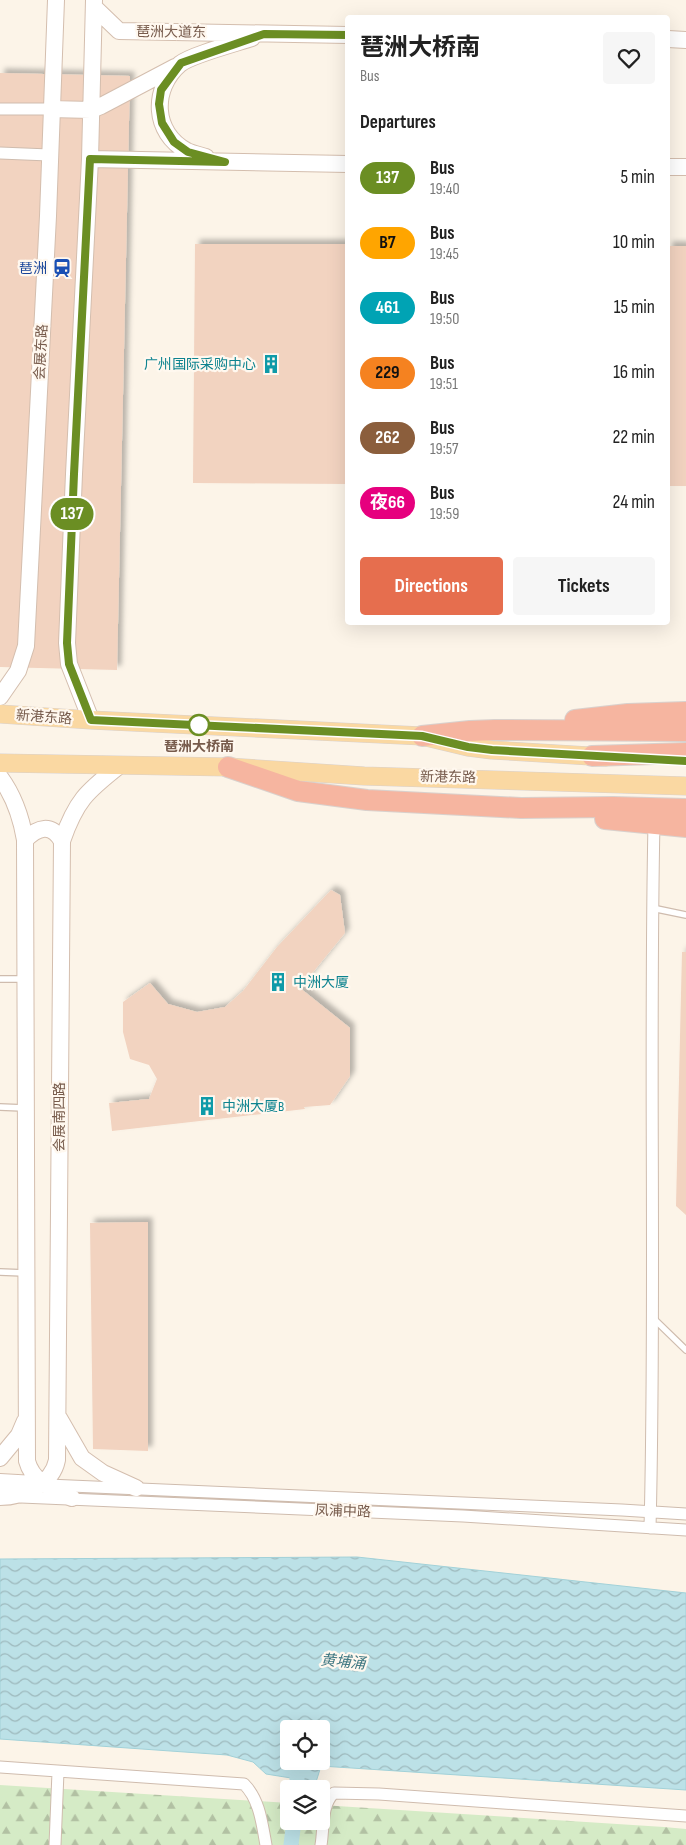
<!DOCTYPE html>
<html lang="en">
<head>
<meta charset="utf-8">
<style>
  :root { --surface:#fff; --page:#f6f6f6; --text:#222; --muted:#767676; --accent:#e66e4e }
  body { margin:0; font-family:"Sofia Sans Condensed","Noto Sans SC",sans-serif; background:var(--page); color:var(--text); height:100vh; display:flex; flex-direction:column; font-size:19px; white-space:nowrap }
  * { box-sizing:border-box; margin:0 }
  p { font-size:16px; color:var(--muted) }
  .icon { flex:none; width:28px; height:28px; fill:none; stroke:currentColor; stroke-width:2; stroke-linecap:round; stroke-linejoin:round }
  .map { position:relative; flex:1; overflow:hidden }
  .drawer { position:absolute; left:345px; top:15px; width:325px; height:610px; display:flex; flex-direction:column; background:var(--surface); border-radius:5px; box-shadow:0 5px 20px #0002 }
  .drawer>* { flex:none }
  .badge { padding:0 10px; border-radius:16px; font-size:18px; line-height:32px }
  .tools { position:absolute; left:280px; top:1720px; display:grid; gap:10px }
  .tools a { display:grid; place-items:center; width:50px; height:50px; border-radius:5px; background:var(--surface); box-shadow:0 5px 20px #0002; font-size:25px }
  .map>.badge { position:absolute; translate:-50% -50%; box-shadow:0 0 0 2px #fff }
  h2 { padding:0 15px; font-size:19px; line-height:45px }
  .round { display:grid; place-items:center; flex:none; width:52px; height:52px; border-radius:5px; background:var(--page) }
  .headline { display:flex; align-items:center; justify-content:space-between; height:85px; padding:0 15px }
  h1 { font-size:24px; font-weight:700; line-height:38px }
  .cta { display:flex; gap:10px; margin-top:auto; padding:10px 15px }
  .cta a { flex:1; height:58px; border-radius:5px; background:var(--accent); color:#fff; font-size:20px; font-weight:700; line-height:58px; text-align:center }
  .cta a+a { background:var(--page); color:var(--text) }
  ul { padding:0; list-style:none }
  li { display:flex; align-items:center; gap:15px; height:65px; padding:0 15px }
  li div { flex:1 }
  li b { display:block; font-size:19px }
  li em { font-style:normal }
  li .badge { min-width:55px; font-weight:700; text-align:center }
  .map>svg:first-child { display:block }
  .forest { fill:url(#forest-firs) }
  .water { fill:url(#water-waves); stroke:#a2d1d8; fill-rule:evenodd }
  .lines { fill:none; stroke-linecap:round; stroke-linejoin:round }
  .canal { stroke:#bce1e7; stroke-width:15 }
  .building { fill:#f2d3c0; filter:url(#shadow) }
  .lane-casing { stroke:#cfbcae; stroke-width:8 }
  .street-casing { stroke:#cfbcae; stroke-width:13 }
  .secondary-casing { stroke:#d4beae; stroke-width:18 }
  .primary-casing { stroke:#d9d1cd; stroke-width:19 }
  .highway-casing { stroke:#d9d1cd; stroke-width:22 }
  .lane { stroke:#fff; stroke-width:5.5 }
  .street { stroke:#fff; stroke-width:11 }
  .secondary { stroke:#fff; stroke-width:16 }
  .primary { stroke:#fad8a2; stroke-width:18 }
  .highway { stroke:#f6b5a0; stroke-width:20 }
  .line-casing { stroke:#fff; stroke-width:11 }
  .line { stroke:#6b8e23; stroke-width:8 }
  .stop-dot { fill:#fff; stroke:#6b8e23; stroke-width:2.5 }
  .labels { text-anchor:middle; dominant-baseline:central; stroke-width:4.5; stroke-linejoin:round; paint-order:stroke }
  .street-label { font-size:14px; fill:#775b4c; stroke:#fff8ef }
  .transit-label { font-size:14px; fill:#164399; stroke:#fff8ef; text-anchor:end }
  .culture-label { font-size:14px; fill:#0d838f; stroke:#fff8ef; text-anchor:start }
  .stop-label { font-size:14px; font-weight:bold; fill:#775b4c; stroke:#fff8ef }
  .water-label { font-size:15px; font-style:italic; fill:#427983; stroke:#fff8ef }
</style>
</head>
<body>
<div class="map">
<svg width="686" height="1845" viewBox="0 0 686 1845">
  <defs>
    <pattern id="forest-firs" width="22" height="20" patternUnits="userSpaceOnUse" patternTransform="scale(1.25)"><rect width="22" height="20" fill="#d5ebc6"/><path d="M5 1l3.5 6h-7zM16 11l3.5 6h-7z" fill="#b2c1a3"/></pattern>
    <pattern id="water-waves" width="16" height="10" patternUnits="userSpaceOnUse" patternTransform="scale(1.25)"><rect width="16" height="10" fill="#bce1e7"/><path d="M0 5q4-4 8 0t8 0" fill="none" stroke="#9eb9bd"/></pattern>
    <filter id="shadow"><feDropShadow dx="4.5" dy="-4.5" stdDeviation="2.5" flood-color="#0004"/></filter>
  </defs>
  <rect width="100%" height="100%" fill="#fcf4e8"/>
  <path class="forest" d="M0,1785L289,1803V1821H321V1805L664,1827L686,1829V1845H0Z"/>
  <path class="water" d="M357,1557L686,1593V1790L321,1766L316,1782L266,1774L253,1762L227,1755L0,1739V1559ZM289,1729H321V1761H289Z"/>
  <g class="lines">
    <path class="canal" d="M297,1789V1761
      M291,1845L294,1821"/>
  </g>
  <path class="building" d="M0,73L130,76L117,670L0,667Z
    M195,244H348V484L193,483Z
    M668,246H686V486H668Z
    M331,890L340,895L345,933L300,988L350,1028V1076L330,1105L304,1107L305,1109L112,1131L109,1103L149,1099L157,1079L149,1065L130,1059L123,1032V1002L150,983L168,1004L197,1012L225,1007L243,991L277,947Z
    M682,952H686V1215L676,1206Z
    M148,1222V1451L93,1449L90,1223Z"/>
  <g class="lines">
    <g class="lane-casing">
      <path id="lane" d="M652,908L686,915
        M0,979H24
        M0,1107L24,1108
        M0,1272L25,1273
        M653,1318L686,1350"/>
    </g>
    <g class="street-casing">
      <path id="street" d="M0,109H51
        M0,153L49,155
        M48,1485L622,1510L686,1514
        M21,1497L463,1516L686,1530
        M650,1528C656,1293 649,1058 654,823
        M0,1767L244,1784C260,1800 262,1824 266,1845
        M55,1845L58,1772
        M321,1845C324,1828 321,1805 334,1793L379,1794L686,1816"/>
    </g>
    <g class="secondary-casing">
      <path id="secondary" d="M94,7L119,31L348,35
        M668,39L686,40
        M51,109L91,110L101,106L175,67
        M206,157C200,155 193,154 187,151C153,133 151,89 180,64C191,55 237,43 252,38
        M90,159L348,164
        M668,167H686
        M0,697L18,671L26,646L48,216L56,0
        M91,720L69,664L67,643L74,474L90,159L94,0
        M0,777C14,796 21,816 25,840L27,1461C33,1483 53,1489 72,1498
        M25,840C38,827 51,823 62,841
        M59,1418L82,1458L103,1473L136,1488
        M0,1458L19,1435L25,1421
        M0,1482L35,1484
        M0,1497C23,1497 52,1485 57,1460L62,841C76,801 86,792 119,766"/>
    </g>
    <g class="primary-casing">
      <path id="primary" d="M0,714L91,720L422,736L468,747L492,750L606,757
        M0,763L228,767L364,776L686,786"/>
    </g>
    <g class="highway-casing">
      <path id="highway" d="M575,720L628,714L686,712
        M422,736L470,731L495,730L686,731
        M592,756L686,753
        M228,767L298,791L367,800L521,808L613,807L686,809
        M605,819L686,827"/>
    </g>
    <use href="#lane" class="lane"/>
    <use href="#street" class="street"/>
    <use href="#secondary" class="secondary"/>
    <use href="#primary" class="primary"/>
    <use href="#highway" class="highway"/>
  </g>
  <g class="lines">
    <g class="line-casing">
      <path id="line" d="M348,35L264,34L181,63L161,90L159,104L162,123L174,142L188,152L225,162L90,159L74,474L67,643L69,664L91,720L422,736L468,747L492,750L686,761"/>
    </g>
    <use href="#line" class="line"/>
  </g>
  <defs>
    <g id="station-bare" transform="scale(1.5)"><path d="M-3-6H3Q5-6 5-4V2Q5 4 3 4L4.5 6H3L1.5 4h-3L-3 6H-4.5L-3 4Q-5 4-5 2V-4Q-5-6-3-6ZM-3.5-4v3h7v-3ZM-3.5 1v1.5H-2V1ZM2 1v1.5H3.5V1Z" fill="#1a4fb4" stroke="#fff8ef" stroke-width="2.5" paint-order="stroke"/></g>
    <g id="building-bare" transform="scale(1.5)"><path d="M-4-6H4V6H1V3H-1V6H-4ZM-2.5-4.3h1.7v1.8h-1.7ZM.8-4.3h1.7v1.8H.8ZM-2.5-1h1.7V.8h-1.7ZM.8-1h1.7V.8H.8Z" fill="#0f9aa8" stroke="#fff8ef" stroke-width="2.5" paint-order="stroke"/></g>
  </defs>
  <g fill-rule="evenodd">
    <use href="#station-bare" x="62" y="268"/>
    <use href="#building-bare" x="271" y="364"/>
    <use href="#building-bare" x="278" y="982"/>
    <use href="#building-bare" x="207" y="1106"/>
  </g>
  <circle class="stop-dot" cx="199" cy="725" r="10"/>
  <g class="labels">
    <g class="street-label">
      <text transform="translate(171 32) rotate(1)">琶洲大道东</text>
      <text transform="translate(41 352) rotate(-87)">会展东路</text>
      <text transform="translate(44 717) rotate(4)">新港东路</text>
      <text transform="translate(448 777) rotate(1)">新港东路</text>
      <text transform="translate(59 1117) rotate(-90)">会展南四路</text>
      <text transform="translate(343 1511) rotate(2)">凤浦中路</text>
    </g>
    <g class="transit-label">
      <text x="47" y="268">琶洲</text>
    </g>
    <g class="culture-label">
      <text x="256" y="364" text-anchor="end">广州国际采购中心</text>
      <text x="293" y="982">中洲大厦</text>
      <text x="222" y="1106">中洲大厦B</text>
    </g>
    <g class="stop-label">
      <text x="199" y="746">琶洲大桥南</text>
    </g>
    <g class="water-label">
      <text transform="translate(343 1662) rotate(5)">黄埔涌</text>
    </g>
  </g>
</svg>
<div class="tools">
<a><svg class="icon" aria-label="locate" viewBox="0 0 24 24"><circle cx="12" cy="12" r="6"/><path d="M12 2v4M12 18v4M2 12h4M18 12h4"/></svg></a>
<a><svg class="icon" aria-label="layers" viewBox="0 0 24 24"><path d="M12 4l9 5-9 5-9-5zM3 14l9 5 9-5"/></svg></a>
</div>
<b class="badge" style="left:72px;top:514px;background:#6b8e23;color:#fff">137</b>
<section class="drawer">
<div class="headline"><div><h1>琶洲大桥南</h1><p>Bus</p></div><a class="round"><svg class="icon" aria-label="heart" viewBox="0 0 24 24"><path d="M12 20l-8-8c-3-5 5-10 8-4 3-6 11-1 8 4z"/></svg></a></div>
<h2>Departures</h2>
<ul>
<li><span class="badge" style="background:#6b8e23;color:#fff">137</span><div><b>Bus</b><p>19:40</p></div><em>5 min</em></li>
<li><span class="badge" style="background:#ffa500;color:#111">B7</span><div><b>Bus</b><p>19:45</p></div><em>10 min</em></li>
<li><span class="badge" style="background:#00a3b4;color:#fff">461</span><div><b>Bus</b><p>19:50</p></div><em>15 min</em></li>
<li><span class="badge" style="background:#f58220;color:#111">229</span><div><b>Bus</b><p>19:51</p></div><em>16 min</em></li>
<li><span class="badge" style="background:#8b5e3c;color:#fff">262</span><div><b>Bus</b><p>19:57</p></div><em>22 min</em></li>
<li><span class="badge" style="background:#e6007e;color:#fff">夜66</span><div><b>Bus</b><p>19:59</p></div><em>24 min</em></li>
</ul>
<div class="cta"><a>Directions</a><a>Tickets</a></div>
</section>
</div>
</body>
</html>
